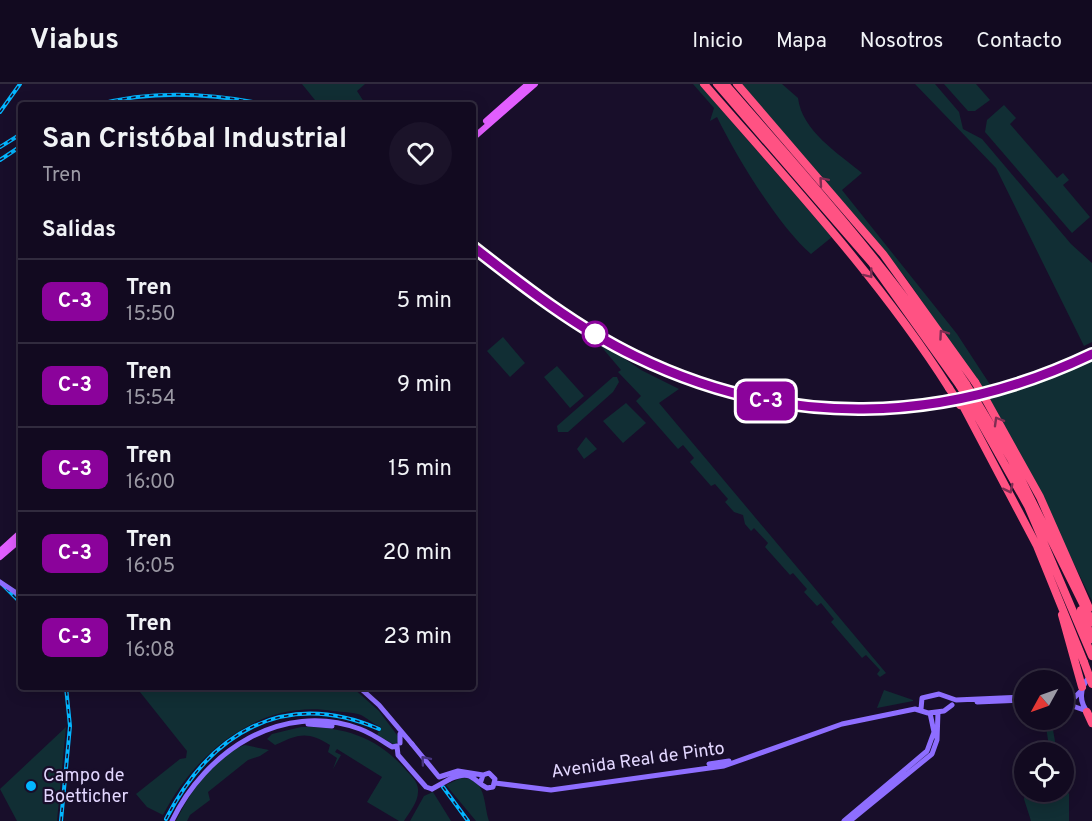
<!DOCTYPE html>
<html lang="es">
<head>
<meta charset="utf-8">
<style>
  :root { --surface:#120a20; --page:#1b1329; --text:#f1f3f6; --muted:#9c9aa5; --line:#312b3e }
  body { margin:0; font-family:Overpass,sans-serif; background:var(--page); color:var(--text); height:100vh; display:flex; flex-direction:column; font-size:22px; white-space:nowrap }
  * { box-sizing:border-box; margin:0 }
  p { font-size:20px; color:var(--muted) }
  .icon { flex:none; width:33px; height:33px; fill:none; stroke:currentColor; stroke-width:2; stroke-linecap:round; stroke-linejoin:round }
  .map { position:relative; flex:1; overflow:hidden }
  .details { position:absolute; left:18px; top:18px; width:458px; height:588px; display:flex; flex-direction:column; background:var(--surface); border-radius:6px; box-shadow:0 3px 15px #0003,0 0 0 2px var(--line) }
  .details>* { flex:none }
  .badge { padding:0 12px; border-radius:9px; font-size:21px; line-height:39px }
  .needle { width:39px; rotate:230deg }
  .fabs { position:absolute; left:1014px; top:586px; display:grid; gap:12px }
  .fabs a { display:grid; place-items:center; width:60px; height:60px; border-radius:50%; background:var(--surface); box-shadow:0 3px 15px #0003,0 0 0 2px var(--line); font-size:30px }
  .map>.badge { position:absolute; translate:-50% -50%; box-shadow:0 0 0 3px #fff }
  h2 { padding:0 24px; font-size:22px; line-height:54px }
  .round { display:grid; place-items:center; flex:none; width:63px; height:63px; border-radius:32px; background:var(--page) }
  .overview { display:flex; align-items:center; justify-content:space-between; height:102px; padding:0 24px }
  h1 { font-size:28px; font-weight:700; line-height:45px }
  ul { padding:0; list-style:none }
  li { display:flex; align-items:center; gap:18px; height:84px; padding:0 24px; border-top:2px solid var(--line) }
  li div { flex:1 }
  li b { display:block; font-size:22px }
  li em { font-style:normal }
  li .badge { min-width:66px; font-weight:700; text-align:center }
  header { display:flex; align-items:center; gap:36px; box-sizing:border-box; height:84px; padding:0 30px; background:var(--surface); border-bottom:2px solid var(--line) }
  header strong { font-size:28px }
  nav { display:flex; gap:33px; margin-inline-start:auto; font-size:21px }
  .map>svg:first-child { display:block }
  .green { fill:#112e34 }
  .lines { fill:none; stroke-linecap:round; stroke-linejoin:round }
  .secondary { stroke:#8e6eff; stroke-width:5 }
  .primary { stroke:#e25eff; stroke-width:6 }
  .highway { stroke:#ff5283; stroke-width:8 }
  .rail-casing { stroke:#03b5ff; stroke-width:4 }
  .rail { stroke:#180e2a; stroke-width:1.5; stroke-dasharray:4.5; stroke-linecap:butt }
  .secondary-bridge { stroke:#8e6eff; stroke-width:5 }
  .highway-bridge { stroke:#ff5283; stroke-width:8 }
  .oneway { stroke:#802d52 }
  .oneway2 { stroke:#47347f }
  .line-casing { stroke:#fff; stroke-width:14 }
  .line { stroke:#8b039b; stroke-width:9 }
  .stop-dot { fill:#fff; stroke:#8b039b; stroke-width:3 }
  .poi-dot { fill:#03b5ff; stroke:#180e2a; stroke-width:2 }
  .labels { text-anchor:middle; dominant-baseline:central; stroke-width:4.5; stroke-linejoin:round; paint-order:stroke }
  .street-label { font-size:18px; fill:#e3d7ff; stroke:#180e2a }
  .poi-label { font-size:18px; fill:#e3d7ff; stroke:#180e2a; text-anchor:start }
</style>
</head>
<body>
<header>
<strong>Viabus</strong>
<nav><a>Inicio</a><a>Mapa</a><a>Nosotros</a><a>Contacto</a></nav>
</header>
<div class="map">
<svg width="1092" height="737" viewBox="0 0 1092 737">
  <rect width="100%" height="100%" fill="#180e2a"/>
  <path class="green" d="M302,0H365L357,7L366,21H319Z
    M693,0H699L832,153L811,170C779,143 736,72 717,33L710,37L714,24Z
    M742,0H782L798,14C802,47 838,69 862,89L842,106L957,250L991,302L981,304L906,194Z
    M915,0H935L959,28L963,45L982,55L1071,160L1092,179V258L1084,262L996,84Z
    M944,0H976L990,16L975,27H968Z
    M1004,21L1016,34L1010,40L1057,94L1063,89L1069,96L1063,101L1090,133L1072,149L985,48L987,36Z
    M503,253L525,279L510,293L487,267Z
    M594,254L641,286L679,305L659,319L886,589L880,593L877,590L880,586L866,571L862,574L831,538L834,535L821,519L817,522L804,508L807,505L793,489L790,491L765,463L768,459L754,444L751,447L745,440L743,431L734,428L725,418L728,415L715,400L711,402L690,378L694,374L683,361L678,365L636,317L641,312L618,288L621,286Z
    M1092,272V517L1041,412L986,311L1066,285Z
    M557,282L584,312L570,324L544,293Z
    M613,293H617L619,298L613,308L568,348H558L557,342Z
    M626,319L646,339L623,359L603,337Z
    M586,353L597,365L584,375L577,365Z
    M136,603H352L379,627L400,655L395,661L377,651L381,643C373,640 367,634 361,631C353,628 341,628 333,627C259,615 195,669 163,731L147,723L136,710L180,675L186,674L187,667Z
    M884,606L913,616V617L877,624Z
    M1045,636H1060L1052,640L1057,669H1050Z
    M66,643L57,737H17L0,705Z
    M301,643C342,642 378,653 405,685C411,692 419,698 418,708C418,718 409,729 404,737H399L367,718L382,693L337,665L335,668L341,671L333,685L337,674L328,668L330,661C306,645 295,652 275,661L267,655L272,650Z
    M245,661L269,666L260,672L248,676L208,708L210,716L190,731L187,737H176C190,709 213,671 245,661Z
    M461,694C487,694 483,719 489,737H476L446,701Z
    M1064,701L1069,710V737H1031L1024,715L1025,708H1064Z
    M433,708L451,737H410L424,712Z"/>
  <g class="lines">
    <path class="secondary" d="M1064,615H1073L1080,608
      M977,618L1024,616
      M1064,619L1084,626
      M921,625L922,614L939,610L956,616L1024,613
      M1089,630C1078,617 1079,604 1091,591
      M308,640L332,642
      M412,660L439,693L458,687L483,691
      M709,680L729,677
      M450,695C473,685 473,697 487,704L493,703L495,695L489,689L483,691L481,697
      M495,699L551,706L724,682L842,640L915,625L928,629L944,627L952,621
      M172,737C205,668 281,616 360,645C371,649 381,656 392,663L397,662L398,671L426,703L432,705
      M844,737L927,667L934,648L930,629
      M850,737L932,670L937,656L938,628"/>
    <path class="primary" d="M486,37L528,0
      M472,55L535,0
      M0,467L21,448
      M0,473L21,455"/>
    <path class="highway" d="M704,0C790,99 878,193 949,304
      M717,0L872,179L960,302
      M725,0C810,97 895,192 966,300
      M737,0L883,170L975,298
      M986,316L1040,413L1089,524
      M977,318L1011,375L1092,538
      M970,319L1028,422L1092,572
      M962,320L1037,462L1084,578
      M1081,526L1092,555
      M1062,531L1082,603
      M1087,628L1092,639"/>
    <g class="rail-casing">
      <path id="rail" d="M96,21C154,5 212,9 269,21
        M159,21H205
        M0,28L20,0
        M0,63L21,50
        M0,76L21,62
        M472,161C520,197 572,239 625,266C778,344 938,340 1092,268
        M0,498L21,519
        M443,703L468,737
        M166,735C210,649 284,604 379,645
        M61,737L70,642L66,603"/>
    </g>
    <use href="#rail" class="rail"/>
    <path class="secondary-bridge" d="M0,498L21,512
      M359,603L379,621L412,660
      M400,659V650
      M432,705L450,695"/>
    <path class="highway-bridge" d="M975,298L986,316
      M966,300L977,318
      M960,302L970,319
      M949,304L960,321
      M1084,578L1092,600"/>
  </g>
  <defs><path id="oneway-chevron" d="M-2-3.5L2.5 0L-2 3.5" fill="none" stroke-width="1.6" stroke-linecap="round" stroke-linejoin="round" transform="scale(1.5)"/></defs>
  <g class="oneway">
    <use href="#oneway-chevron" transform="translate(823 97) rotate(-131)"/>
    <use href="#oneway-chevron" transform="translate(869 190) rotate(52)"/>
    <use href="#oneway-chevron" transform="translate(943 250) rotate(-125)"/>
    <use href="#oneway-chevron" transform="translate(998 337) rotate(-120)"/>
    <use href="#oneway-chevron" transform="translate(1009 405) rotate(63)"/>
  </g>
  <use class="oneway2" href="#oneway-chevron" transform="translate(425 676) rotate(-130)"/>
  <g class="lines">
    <g class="line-casing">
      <path id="line" d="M472,162C523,202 577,244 635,272C784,345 943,341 1092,270"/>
    </g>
    <use href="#line" class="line"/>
  </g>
  <circle class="stop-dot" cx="595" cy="250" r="12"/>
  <circle class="poi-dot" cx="31" cy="702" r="6"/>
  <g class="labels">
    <g class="street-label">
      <text transform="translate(638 677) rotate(-8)">Avenida Real de Pinto</text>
    </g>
    <g class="poi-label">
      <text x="43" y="692">Campo de<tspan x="43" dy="21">Boetticher</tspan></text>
    </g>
  </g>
</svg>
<div class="fabs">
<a><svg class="needle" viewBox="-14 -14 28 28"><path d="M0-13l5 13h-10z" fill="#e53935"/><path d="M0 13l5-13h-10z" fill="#9c9aa5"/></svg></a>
<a><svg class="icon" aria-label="locate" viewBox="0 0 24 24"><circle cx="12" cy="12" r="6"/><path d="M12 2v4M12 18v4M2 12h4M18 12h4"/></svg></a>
</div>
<b class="badge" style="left:766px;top:317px;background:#8b039b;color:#fff">C-3</b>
<section class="details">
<div class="overview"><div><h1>San Cristóbal Industrial</h1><p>Tren</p></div><a class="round"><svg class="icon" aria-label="heart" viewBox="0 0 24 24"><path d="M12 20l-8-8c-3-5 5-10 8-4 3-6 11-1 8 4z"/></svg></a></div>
<h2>Salidas</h2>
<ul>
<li><span class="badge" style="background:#8b039b;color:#fff">C-3</span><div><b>Tren</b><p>15:50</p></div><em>5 min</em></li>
<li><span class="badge" style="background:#8b039b;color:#fff">C-3</span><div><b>Tren</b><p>15:54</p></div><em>9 min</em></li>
<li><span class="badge" style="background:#8b039b;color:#fff">C-3</span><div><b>Tren</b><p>16:00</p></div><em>15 min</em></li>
<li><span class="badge" style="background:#8b039b;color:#fff">C-3</span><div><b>Tren</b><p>16:05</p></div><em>20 min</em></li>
<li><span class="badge" style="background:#8b039b;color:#fff">C-3</span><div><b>Tren</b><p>16:08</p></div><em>23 min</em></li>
</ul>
</section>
</div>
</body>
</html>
